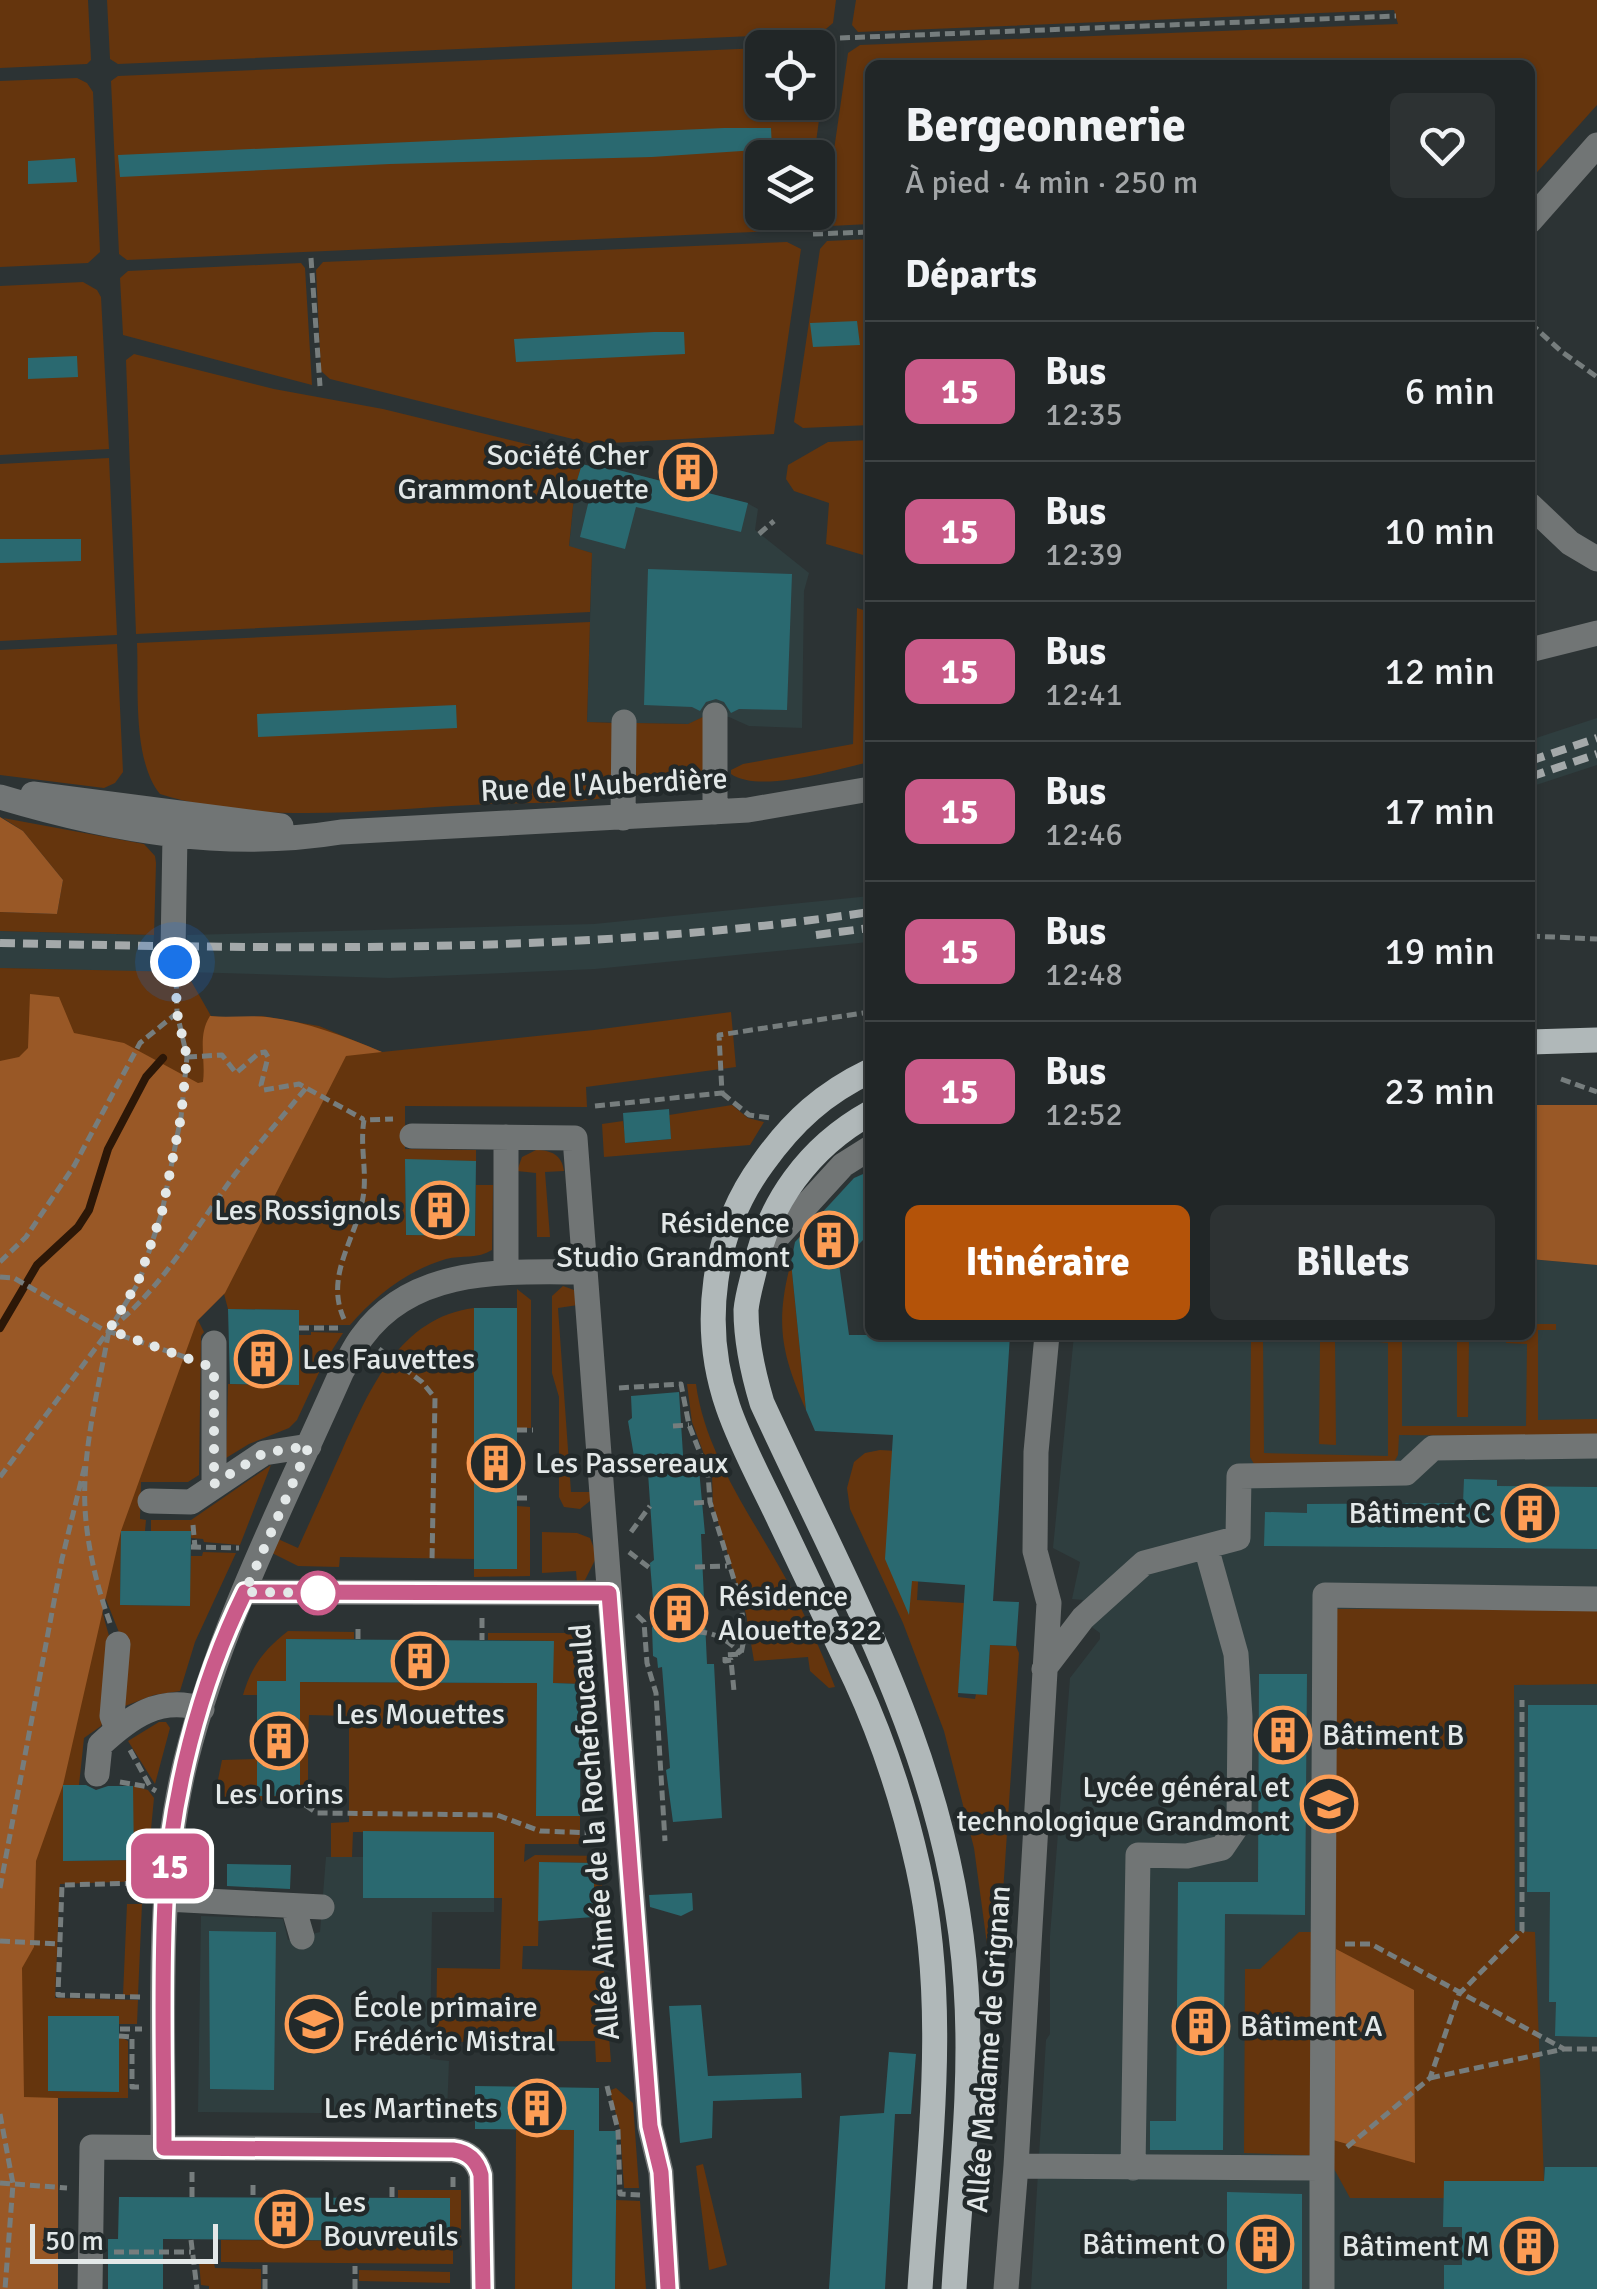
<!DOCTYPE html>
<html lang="fr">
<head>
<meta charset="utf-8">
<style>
  :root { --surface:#212627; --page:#2d3233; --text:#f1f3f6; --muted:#a2a5a7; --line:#3e4344; --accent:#b45309 }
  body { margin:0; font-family:Signika,sans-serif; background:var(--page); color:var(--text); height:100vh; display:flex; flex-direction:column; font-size:38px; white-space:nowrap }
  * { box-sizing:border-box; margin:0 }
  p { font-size:32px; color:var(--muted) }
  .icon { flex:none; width:55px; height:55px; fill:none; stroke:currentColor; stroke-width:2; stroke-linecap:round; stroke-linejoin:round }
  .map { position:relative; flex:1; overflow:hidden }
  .details { position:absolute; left:865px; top:60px; width:670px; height:1280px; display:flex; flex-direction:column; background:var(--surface); border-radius:15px; box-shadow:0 2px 8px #0004,0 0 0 2px var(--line) }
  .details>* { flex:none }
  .badge { padding:0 20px; border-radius:15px; font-size:35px; line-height:65px }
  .buttons { position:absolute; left:745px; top:30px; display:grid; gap:20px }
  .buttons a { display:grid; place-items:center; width:90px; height:90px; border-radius:15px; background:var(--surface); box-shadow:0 2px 8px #0004,0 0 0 2px var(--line); font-size:50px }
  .scale { position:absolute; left:30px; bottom:25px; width:188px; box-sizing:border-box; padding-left:10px; border:5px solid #e3e8e8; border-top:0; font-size:28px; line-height:35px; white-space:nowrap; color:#e3e8e8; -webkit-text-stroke:8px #22292a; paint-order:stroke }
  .you { position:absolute; width:50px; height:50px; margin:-25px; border:8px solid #fff; border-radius:50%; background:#1a73e8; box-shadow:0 0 0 15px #1a73e833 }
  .map>.badge { position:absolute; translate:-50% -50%; box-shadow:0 0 0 5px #fff }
  h2 { padding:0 40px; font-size:38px; line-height:90px }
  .round { display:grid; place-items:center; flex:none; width:105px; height:105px; border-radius:15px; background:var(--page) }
  .head { display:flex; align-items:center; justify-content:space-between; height:170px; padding:0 40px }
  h1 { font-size:48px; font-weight:700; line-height:75px }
  .button { display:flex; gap:20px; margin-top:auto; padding:20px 40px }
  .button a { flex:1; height:115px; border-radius:15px; background:var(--accent); color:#fff; font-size:40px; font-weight:700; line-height:115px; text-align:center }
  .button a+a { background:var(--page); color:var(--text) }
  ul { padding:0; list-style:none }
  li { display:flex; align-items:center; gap:30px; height:140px; padding:0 40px; border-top:2px solid var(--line) }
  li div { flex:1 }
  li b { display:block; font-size:38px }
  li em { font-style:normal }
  li .badge { min-width:110px; font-weight:700; text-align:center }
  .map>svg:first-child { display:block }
  .built { fill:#2f3e3f }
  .green { fill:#65350d }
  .forest { fill:#995826 }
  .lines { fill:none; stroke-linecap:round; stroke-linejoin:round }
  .stream { stroke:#2c1707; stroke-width:8 }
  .building { fill:#2a6970 }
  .path { stroke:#767d7d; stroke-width:5; stroke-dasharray:10 5; stroke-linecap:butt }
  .minor { stroke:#717575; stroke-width:25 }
  .major { stroke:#b0b8b9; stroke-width:25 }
  .rail { stroke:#a4a9aa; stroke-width:8; stroke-dasharray:15 8; stroke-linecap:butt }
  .line-casing { stroke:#fff; stroke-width:22 }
  .line { stroke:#c95b89; stroke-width:15 }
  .walk { stroke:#e3e8e8; stroke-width:10; stroke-dasharray:0 18 }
  .stop-dot { fill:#fff; stroke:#c95b89; stroke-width:5 }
  .labels { text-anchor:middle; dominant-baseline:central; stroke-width:9; stroke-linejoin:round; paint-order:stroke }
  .poi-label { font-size:30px; fill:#e3e8e8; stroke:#22292a; text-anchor:end }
  .street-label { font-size:30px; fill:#e3e8e8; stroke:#22292a }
</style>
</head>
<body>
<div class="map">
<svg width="1597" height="2289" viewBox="0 0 1597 2289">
  <rect width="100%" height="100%" fill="#2c3334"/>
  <path class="built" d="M582,464L593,467L595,464L747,503L758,509L755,530L809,573L804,591L802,728L749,726L729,717L707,715L689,724L587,722L592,553L569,547L575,487Z
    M1597,718V765L1530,787V740Z
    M870,896L869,942L595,969L389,978L186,972L187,935L594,924Z
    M0,931L154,935L152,972L0,968Z
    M1530,1259L1597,1265V2289H1031L1046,2040L1050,2034V1936L1070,1678L1100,1639V1633L1075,1615L1083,1600L1072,1599L1080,1562L1053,1548L1074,1335H1530Z
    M363,1831L494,1832V1912H432L430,2059L449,2061L447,2114L198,2112L201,1916L283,1919L288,1940L320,1932L326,1857H363Z"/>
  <path class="green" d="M0,0H88L91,60L87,64L0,68Z
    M107,0H836L833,23L821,33L118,64L110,59Z
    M856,0H1597V105L1530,180V65H870V224L830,226L824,219L848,53L860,45L1398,24L1394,10L858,32L852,25Z
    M819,45L828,53L814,157L762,158V212L807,213L805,222L795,230L127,260L119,254L111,81L118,76L762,48V102H818V48L771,47Z
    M77,78L87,83L93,92L100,252L88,263L0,267V81Z
    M870,239V425L803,428L794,422L820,249L827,241Z
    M787,242L801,249L774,434L593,444L330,379L321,371L316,270L323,262Z
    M301,263L305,268L312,385L123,335L120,278L128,271Z
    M83,282L97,290L101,297L109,449L0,455V286Z
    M134,354L274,389L383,409L584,458L575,487L569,546L592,553L590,612L136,634L126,360Z
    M870,440V557L826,544L829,503L794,491L786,479L788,465L828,442Z
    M109,458L117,635L0,641V464Z
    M857,608L870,612V762C836,769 760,794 731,774V770L743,764L853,744Z
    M590,622L587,722L617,723L609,797C565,805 517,802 472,805C371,810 259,825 160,794C132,760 139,686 137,643Z
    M117,644L123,772L115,783L104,788L0,775V650Z
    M707,715C706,732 709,757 703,772C697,786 645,792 637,779C630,767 636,737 636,723L688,724Z
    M3,818L144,844L155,856L156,863L154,935L0,931V912L57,914L63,880L23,831Z
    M0,968L186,972L211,1016L237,1019L262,1016L319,1026L382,1052L594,1030L731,1012L736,1067L586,1087L587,1107L405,1106V1149L476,1150V1161L405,1160L406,1235L475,1236L476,1185H493L492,1250C478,1259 462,1255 446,1259C408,1270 376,1295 350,1325H299V1310L228,1309L224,1294L198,1320L204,1332L201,1336L199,1475L188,1482H141L140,1519L146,1520L145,1531H121L120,1605L189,1606L191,1556H202L203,1552L236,1553L195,1642L180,1691L154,1695L125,1706L124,1645L105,1597L102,1611L111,1643L103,1721L101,1726L84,1738L79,1785H63V1861L133,1860V1786L148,1790L154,1798L146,1881L60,1884L55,1998L138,2000L137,2024H119V2016H48V2091L118,2092L119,2036L128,2041V2098H58V2289H0Z
    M732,1105L748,1118L764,1122L750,1145L604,1157L602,1124L623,1121L626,1143L671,1139L669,1115Z
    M536,1150C551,1150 562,1155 564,1171L545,1172L550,1237H537L536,1173L517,1171L522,1157Z
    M791,1262L806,1410C781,1353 775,1323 791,1262Z
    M563,1286L574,1290L578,1305L558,1308L571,1492H591L590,1501L580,1509L564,1507L559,1497V1397L552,1373V1296Z
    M517,1289L531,1300V1428H517Z
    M474,1308V1559L340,1557L339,1567L298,1566L272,1553L278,1539L298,1548C313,1515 328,1482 343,1448C370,1389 400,1317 474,1308Z
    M1530,1324H1556V1330H1538V1420L1597,1419V1437L1399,1435L1398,1455L1394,1462L1254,1464L1250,1457L1251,1341L1254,1335H1282L1281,1339H1263L1264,1453L1388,1456V1343L1370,1341V1335H1419V1341L1402,1342V1426H1526L1527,1344L1506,1343L1507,1335H1530Z
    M311,1332L343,1333L322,1366L297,1420L289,1428L249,1444L226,1458L228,1384L298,1385L299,1335H311Z
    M1301,1335H1349V1341H1335L1336,1445L1319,1444L1320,1341L1300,1340Z
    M1438,1335H1487V1339L1469,1340L1468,1417H1457V1340L1438,1341Z
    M687,1384H696C706,1460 760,1527 794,1594C809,1624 823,1655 835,1687L829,1688L810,1671L808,1657L754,1661L746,1614L713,1506L712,1476L692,1422Z
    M880,1450L915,1452L925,1465L917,1600L964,1603L958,1697L975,1699L976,1694L987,1695L990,1645L1016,1646L1019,1653L1000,1938L987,1944L974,1848L944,1731L903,1623L850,1509L847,1488L854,1462L865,1453Z
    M271,1465L240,1545L204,1542L203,1539L191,1538L190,1531H151V1520H191Z
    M517,1506L530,1507V1576L474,1577V1569H517Z
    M542,1532L577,1533L590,1538L597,1556L585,1580L577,1583L576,1571L542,1573Z
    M1597,1608V1684L1514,1685L1515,1931L1535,1932L1544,2181L1445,2198H1350L1327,2156L1244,2153L1245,1969H1260L1299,1932H1328L1333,1609Z
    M288,1631L354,1632V1639H287L286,1681L257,1695H243C252,1665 264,1650 288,1631Z
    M488,1633H579V1684L553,1683V1641L488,1640Z
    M300,1682L537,1683L536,1816H580V1844H525L524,1862L535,1855L602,1856V1946H594V1863L540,1862L538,1946H523L522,1969L604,1971L611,2062H596L595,2041L436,2042L437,1968L500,1969L502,1898H494V1833L353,1832L352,1857H331V1823L349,1822V1716L309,1715L308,1739L300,1738Z
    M159,1722H166L170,1728L155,1784L128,1741Z
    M308,1749V1786L302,1802L214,1799L222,1760L257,1759L300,1796V1750Z
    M127,1904H142L138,1995H123Z
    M616,2088L633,2103L639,2188H624L620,2129L611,2096V2090Z
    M516,2130H574L572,2289H515Z
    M703,2164L727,2265L709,2270L696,2166Z
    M398,2190H461V2247L453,2248V2264L221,2262V2240L449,2241L398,2198Z
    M616,2200L640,2201L646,2289H615Z
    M199,2262L214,2263L215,2268L261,2269V2289H209V2286L201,2285Z
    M359,2270L450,2272V2283L359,2281Z"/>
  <path class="forest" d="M0,817L23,831L63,880L57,914L0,912Z
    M30,994L59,997L74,1033L124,1043L198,1083L203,1082C206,1059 197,1036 210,1016C229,1018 248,1015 267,1017C308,1022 344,1036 382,1052L346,1056L225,1293L197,1321L121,1531L63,1785L36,1861L34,1947L22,1968L24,2097L58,2098V2289H0V1061L19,1057L28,1048Z
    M1530,1105H1597V1265L1530,1259Z
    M1336,1949L1414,1990L1415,2163L1333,2140Z"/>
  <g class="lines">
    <path class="stream" d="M0,1328L37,1265L78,1227L89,1210L108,1149L146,1077L163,1058"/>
  </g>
  <path class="building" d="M724,128H771L772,149L652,157L390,164L120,177L118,155Z
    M75,158L77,182L28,184V161Z
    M857,321L860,345L813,347L810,323Z
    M654,332H684L685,354L516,362L514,339Z
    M77,356L78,377L28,379V358Z
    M676,458L706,466L700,491L748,503L741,532L636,507L625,549L580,537L590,496L586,495L587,490L575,487L582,464L594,467L595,464L669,483Z
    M0,539H81V561L0,563Z
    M648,569L792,574L787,710L739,709L731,713L724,702L716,699L706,702L700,711L692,707L644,705Z
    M456,705L457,728L258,737L257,714Z
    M669,1109L671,1139L625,1143L623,1113Z
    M405,1159L476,1161L475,1236L406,1235Z
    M870,1171V1233L839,1264L849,1335H1010L993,1601L1019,1602L1016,1646L990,1645L987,1695L958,1693L965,1585L912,1581L909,1615L885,1559L893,1435L815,1431L806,1410L791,1262L795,1242L854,1178Z
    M474,1308H517V1569H474Z
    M228,1309L299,1310V1385L230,1384Z
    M679,1392L684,1470L699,1469L705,1534H701L707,1664H714L722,1818L673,1822L666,1770L670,1768L662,1667L658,1668L657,1658L653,1656L652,1627L655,1624L650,1563L654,1560L648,1473L637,1474L628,1421L632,1418L631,1396Z
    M1464,1479L1497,1480V1486L1597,1487V1549L1264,1546L1265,1512L1307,1513V1504L1463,1503Z
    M121,1531H191L190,1606L120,1605Z
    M286,1639L554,1641L553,1683L581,1684L580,1816H536L537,1683L300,1682V1796H257V1681H286Z
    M1259,1674H1307L1305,1915L1225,1914L1223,2150H1150V2121H1176L1178,1882H1258Z
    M1528,1705H1597V2037L1555,2036L1556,2002H1549L1550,1892H1527Z
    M63,1785H86L96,1790L108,1786H133L134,1860L63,1861Z
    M363,1831L494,1832V1898H363Z
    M539,1862L594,1863V1917L538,1921Z
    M227,1864L291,1865L290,1889L227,1886Z
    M692,1893L693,1910L681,1916L650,1907L649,1895Z
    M209,1931L276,1932L274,2090L210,2089Z
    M701,2005L708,2076L801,2073L802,2098L713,2101L712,2138L680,2143L669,2006Z
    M48,2016H119V2092L48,2091Z
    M889,2052L916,2054L911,2114H895L885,2289H829L840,2116L884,2113Z
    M475,2086L599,2088V2131H617L615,2289H572L574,2130L475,2129Z
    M1545,2167H1597V2289H1444V2265H1462V2227H1443L1444,2181H1544Z
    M1227,2192L1302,2194V2289H1227Z
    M119,2197L450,2198V2241L163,2239V2289H108V2239H118Z"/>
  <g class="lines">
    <path class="path" d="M840,38L1396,16
      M813,234L870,232
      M311,258L320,386
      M1530,323L1562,352L1597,377
      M759,534L774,521
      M1530,936L1597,939
      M187,1057L222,1055L236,1073L259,1053L265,1052L268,1057L261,1085L264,1090L299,1084L363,1119
      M1561,1079L1597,1092
      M722,1093L749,1115L771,1118
      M595,1106L722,1093L719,1035L870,1012
      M0,1262L26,1237L74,1166L140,1043L177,1013
      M0,1277L14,1278L102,1329L188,1358
      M344,1319C323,1273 360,1235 364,1190C366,1166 360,1144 364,1120L393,1119
      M299,1328H338
      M379,1349L422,1382L435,1398L432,1561
      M619,1388L681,1384L689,1425L708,1473L710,1502L740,1599L745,1634L741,1654L725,1655V1661L731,1660L734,1691
      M673,1426L689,1425
      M517,1430H533
      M0,1477L109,1330L139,1282L162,1212L181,1117L187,1057L177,1013L176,972
      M517,1498H532
      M694,1503L710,1502
      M193,1525L195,1547
      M631,1532L650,1506
      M191,1547L239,1548
      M629,1552L651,1569
      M695,1567L727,1566
      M637,1615L644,1622L647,1663L656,1693L665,1841
      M482,1618V1640
      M110,1623C97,1587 87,1546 85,1508C82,1449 99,1387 109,1330C164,1287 195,1228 236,1173C258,1144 283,1116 306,1088
      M697,1632C715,1632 730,1641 741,1654
      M358,1639V1629
      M580,1748H588
      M130,1750L151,1788L156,1791
      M120,1782L149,1787
      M305,1805L317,1813L497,1815L540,1831L594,1833
      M0,1888L62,1559L85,1465
      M0,1941L60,1944
      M1345,1944H1371L1564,2049
      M140,1997L58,1995L62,1885L144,1883
      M120,2029H142
      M119,2036L132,2037V2087H140
      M1430,2078L1564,2049H1597
      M607,2086L618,2130L620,2194L640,2195
      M0,2114L13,2184L5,2289
      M1347,2147L1430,2078L1459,1994L1522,1931V1700
      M0,2183L67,2188
      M253,2185V2197
      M392,2187V2198
      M453,2187V2175
      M192,2197V2170
      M191,2240L197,2289
      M114,2252H191
      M265,2289V2265
      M355,2289V2266"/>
    <path class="minor" d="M1530,221L1597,145
      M1530,505L1570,543L1597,559
      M1530,650L1597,633
      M33,794L281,826
      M0,797C110,830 226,851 341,832L748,810L870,789
      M715,812V715
      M623,818L624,722
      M173,951L175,835
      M412,1136L575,1138L650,2127L661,2172L668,2289
      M756,1260L843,1165L870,1148
      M506,1272V1137
      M214,1343V1484
      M150,1501L191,1502L264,1453L309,1446
      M245,1592L609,1593
      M1044,1669L1083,1618L1144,1563L1238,1538L1239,1476L1406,1473L1433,1448L1597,1446
      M117,1729L112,1716L118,1644
      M97,1774L100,1745C130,1717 160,1695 202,1709
      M166,1899L322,1907
      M293,1906L302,1937
      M163,2147C164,2019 155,1885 186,1760C220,1625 286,1498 342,1371C349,1360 354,1347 362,1337C414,1265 506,1272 585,1272
      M1016,2166L1322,2168V2289
      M1133,2168L1138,1855L1187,1856L1222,1848L1239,1823L1240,1717L1236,1654L1206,1547
      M1322,2168L1325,1595L1597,1599
      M90,2289L92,2147L453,2150C468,2152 477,2160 481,2175L483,2289
      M1006,2289L1016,2166L1049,1603L1035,1551L1036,1452L1047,1335"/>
    <path class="major" d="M1530,1042L1597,1040
      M870,1071C824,1093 793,1121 763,1163C712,1232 700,1326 728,1407C741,1445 761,1481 778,1517C804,1572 830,1627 856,1681C883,1740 904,1804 918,1867C949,2006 929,2149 920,2289
      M870,1113C809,1147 768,1203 754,1272C751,1284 747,1298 746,1310C746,1342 753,1373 762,1403C851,1597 952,1767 966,1986C973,2086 960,2189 954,2289"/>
    <path class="rail" d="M1530,761L1597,738
      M1530,777L1597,754
      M816,935L870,928
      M0,943C291,949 582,955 870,912"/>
  </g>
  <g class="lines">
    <g class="line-casing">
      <path id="line" d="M483,2289L481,2175C477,2160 468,2152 453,2150L164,2148C164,2066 161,1984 165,1902C171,1797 199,1686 245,1592L609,1593L650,2126L661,2172L668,2289"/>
    </g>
    <use href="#line" class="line"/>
    <path class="walk" d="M175,962L177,1013L187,1057L181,1117L162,1212L138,1282L109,1330L214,1368V1484L264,1453L309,1446L245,1592L318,1593"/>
  </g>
  <defs>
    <g id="building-ring" transform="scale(2.875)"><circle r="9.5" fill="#22292a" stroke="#fd9d55" stroke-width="1.5"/><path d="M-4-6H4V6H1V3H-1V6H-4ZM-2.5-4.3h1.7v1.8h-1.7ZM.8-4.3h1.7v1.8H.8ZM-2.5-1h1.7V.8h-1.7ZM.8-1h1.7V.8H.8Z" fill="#fd9d55"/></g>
    <g id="school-ring" transform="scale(2.875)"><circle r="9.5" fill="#22292a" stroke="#fd9d55" stroke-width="1.5"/><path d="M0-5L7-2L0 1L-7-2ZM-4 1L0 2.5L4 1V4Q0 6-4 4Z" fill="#fd9d55"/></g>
  </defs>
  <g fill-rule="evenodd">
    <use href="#building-ring" x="688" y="472"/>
    <use href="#building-ring" x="440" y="1210"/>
    <use href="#building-ring" x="829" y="1240"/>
    <use href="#building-ring" x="263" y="1359"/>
    <use href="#building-ring" x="496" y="1463"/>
    <use href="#building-ring" x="1530" y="1513"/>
    <use href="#building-ring" x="679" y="1613"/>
    <use href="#building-ring" x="420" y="1661"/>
    <use href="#building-ring" x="1283" y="1735"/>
    <use href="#building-ring" x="279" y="1741"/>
    <use href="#school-ring" x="1329" y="1804"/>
    <use href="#school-ring" x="314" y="2024"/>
    <use href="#building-ring" x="1201" y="2026"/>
    <use href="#building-ring" x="537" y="2108"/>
    <use href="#building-ring" x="284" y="2219"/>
    <use href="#building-ring" x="1265" y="2244"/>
    <use href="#building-ring" x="1529" y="2246"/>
  </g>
  <circle class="stop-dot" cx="318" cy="1593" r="20"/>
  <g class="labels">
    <g class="poi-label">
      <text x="649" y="455">Société Cher<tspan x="649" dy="34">Grammont Alouette</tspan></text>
      <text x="401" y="1210">Les Rossignols</text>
      <text x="790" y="1223">Résidence<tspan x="790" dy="34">Studio Grandmont</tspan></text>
      <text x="302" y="1359" text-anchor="start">Les Fauvettes</text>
      <text x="535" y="1463" text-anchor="start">Les Passereaux</text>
      <text x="1491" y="1513">Bâtiment C</text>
      <text x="718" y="1596" text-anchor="start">Résidence<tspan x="718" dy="34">Alouette 322</tspan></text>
      <text x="420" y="1714" text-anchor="middle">Les Mouettes</text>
      <text x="1322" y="1735" text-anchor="start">Bâtiment B</text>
      <text x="1290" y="1787">Lycée général et<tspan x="1290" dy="34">technologique Grandmont</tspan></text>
      <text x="279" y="1794" text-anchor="middle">Les Lorins</text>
      <text x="353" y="2007" text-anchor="start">École primaire<tspan x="353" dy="34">Frédéric Mistral</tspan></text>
      <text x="1240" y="2026" text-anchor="start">Bâtiment A</text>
      <text x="498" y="2108">Les Martinets</text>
      <text x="323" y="2202" text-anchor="start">Les<tspan x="323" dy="34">Bouvreuils</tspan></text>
      <text x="1226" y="2244">Bâtiment O</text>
      <text x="1490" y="2246">Bâtiment M</text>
    </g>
    <g class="street-label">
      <text transform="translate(604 785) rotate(-3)">Rue de l'Auberdière</text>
      <text transform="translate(595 1832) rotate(-94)">Allée Aimée de la Rochefoucauld</text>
      <text transform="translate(989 2049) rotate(-86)">Allée Madame de Grignan</text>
    </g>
  </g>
</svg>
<div class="buttons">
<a><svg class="icon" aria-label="locate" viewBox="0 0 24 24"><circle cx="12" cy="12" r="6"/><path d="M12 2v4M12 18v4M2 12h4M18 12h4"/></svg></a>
<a><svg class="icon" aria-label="layers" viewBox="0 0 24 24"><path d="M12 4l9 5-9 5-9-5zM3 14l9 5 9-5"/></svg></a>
</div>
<div class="scale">50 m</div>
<div class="you" style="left:175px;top:962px"></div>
<b class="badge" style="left:170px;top:1866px;background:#c95b89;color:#fff">15</b>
<section class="details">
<div class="head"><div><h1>Bergeonnerie</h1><p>À pied · 4 min · 250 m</p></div><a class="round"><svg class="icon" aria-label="heart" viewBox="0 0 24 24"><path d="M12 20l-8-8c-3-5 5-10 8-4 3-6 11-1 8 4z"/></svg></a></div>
<h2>Départs</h2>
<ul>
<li><span class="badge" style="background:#c95b89;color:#fff">15</span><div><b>Bus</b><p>12:35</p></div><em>6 min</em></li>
<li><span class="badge" style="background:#c95b89;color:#fff">15</span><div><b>Bus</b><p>12:39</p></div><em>10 min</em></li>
<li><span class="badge" style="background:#c95b89;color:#fff">15</span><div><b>Bus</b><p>12:41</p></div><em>12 min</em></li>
<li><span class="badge" style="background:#c95b89;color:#fff">15</span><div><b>Bus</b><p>12:46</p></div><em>17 min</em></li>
<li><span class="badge" style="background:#c95b89;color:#fff">15</span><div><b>Bus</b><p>12:48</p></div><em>19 min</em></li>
<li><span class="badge" style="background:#c95b89;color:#fff">15</span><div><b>Bus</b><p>12:52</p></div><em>23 min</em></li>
</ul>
<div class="button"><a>Itinéraire</a><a>Billets</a></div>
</section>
</div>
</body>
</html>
